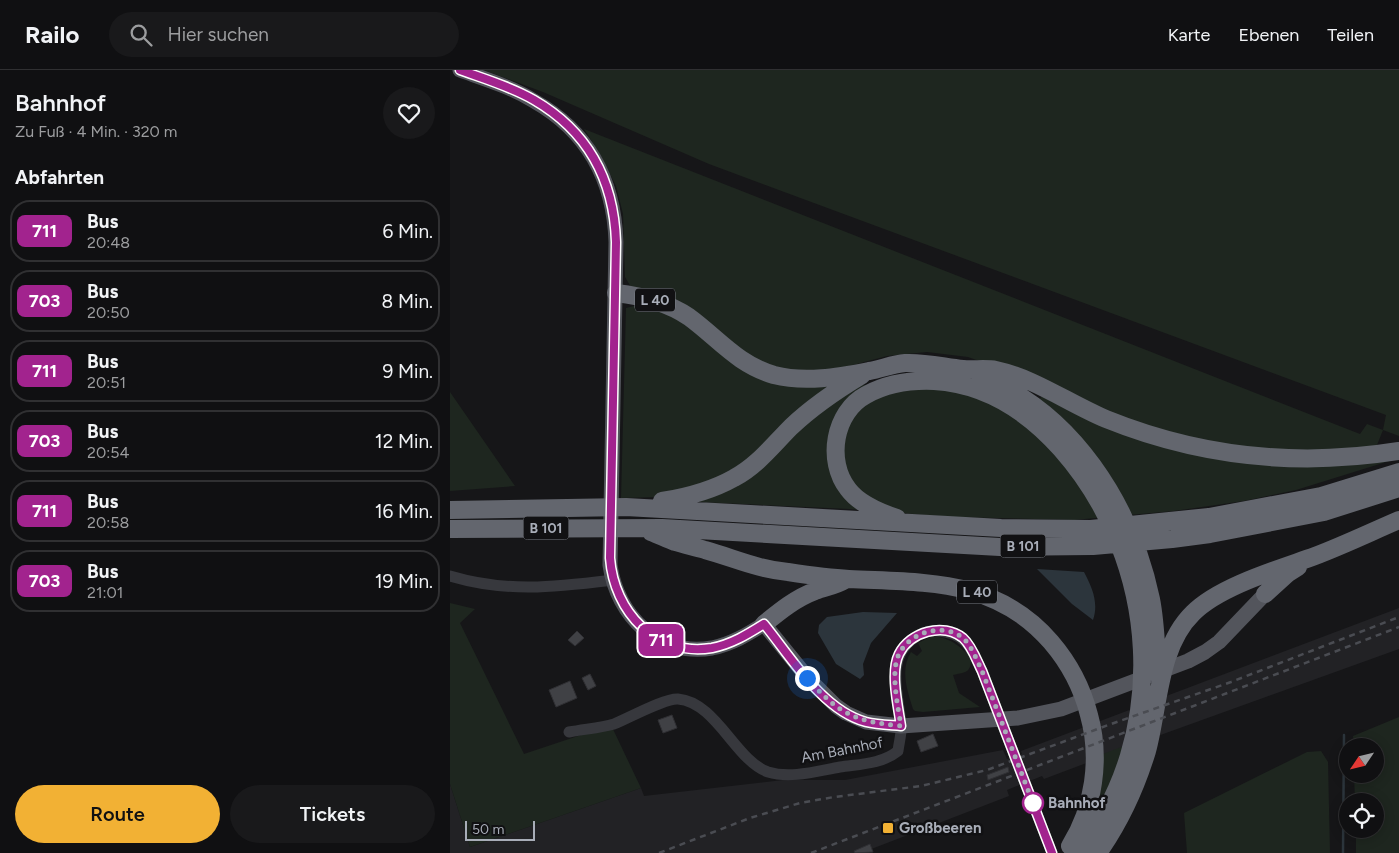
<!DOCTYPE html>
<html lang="de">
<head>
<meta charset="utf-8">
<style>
  :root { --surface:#101012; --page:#19191b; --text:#f1f3f6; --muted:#9c9d9f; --line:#303032; --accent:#f2b134 }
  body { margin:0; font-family:Figtree,sans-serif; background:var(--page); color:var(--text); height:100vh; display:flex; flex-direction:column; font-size:19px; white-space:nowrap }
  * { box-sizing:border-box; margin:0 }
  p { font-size:16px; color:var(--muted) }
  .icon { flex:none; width:28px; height:28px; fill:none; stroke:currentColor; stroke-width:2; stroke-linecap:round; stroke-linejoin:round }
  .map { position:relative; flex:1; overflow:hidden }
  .details { display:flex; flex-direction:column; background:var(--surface); width:450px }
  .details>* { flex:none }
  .badge { padding:0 10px; border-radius:8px; font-size:18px; line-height:32px }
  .needle { width:32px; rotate:235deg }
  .controls { position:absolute; left:889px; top:668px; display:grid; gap:10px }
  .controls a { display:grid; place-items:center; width:45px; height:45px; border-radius:50%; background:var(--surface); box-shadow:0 2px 12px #0003,0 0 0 1px var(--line); font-size:25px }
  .scale { position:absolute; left:15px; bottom:12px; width:70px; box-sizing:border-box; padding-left:5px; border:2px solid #a8adb8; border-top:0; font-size:14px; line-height:18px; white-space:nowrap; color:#a8adb8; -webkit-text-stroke:4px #111113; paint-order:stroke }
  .you { position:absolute; width:25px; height:25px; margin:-12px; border:4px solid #fff; border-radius:50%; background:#1a73e8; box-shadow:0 0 0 8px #1a73e833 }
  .map>.badge { position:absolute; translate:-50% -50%; box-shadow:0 0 0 2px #fff }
  h2 { padding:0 15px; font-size:19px; line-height:45px }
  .round { display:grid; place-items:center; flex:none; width:52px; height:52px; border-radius:26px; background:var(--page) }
  .summary { display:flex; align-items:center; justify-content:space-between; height:85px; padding:0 15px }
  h1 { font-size:24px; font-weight:600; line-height:38px }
  .primary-button { display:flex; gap:10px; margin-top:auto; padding:10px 15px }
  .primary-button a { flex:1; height:58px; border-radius:30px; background:var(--accent); color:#111; font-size:20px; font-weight:600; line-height:58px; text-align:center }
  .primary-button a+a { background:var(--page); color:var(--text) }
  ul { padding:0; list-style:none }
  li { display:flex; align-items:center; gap:15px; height:62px; margin:0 10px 8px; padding:0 5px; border:2px solid var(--line); border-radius:20px }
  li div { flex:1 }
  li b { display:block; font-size:19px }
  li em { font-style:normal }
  li .badge { min-width:55px; font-weight:700; text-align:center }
  header { display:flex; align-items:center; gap:30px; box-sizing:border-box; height:70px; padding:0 25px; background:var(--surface); border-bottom:1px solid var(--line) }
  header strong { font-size:24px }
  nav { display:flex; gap:28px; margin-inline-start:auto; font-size:18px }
  .search { width:350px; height:45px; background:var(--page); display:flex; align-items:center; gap:12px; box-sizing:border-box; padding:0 18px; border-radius:28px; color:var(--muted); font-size:19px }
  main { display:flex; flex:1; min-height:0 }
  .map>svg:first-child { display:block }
  .built { fill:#222225 }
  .green { fill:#1e261f }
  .water { fill:#2c353c }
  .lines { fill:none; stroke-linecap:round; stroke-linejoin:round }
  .stream { stroke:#2c353c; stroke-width:2.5 }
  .building { fill:#404145; stroke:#303034 }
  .minor { stroke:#37383d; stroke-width:11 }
  .major { stroke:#53555c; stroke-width:15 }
  .highway { stroke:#63666e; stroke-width:18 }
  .rail { stroke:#4a4c52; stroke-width:2.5; stroke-dasharray:6 5; stroke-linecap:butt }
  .line-casing { stroke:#fff; stroke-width:11 }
  .line { stroke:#a2238e; stroke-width:8 }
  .walk { stroke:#a8adb8; stroke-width:5; stroke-dasharray:0 9 }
  .stop-dot { fill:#fff; stroke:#a2238e; stroke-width:2.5 }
  .poi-dot { fill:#f2b134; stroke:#111113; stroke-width:2 }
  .labels { text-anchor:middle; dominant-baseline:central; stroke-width:5; stroke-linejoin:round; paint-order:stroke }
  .shield { fill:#111113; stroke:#7b7e86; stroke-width:1 }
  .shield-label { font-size:14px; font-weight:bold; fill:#a8adb8 }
  .street-label { font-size:15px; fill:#a8adb8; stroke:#111113 }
  .stop-label { font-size:15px; font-weight:bold; fill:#a8adb8; stroke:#111113; text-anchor:start }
  .poi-label { font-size:15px; font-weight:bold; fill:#a8adb8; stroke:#111113; text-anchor:start }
</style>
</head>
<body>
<header>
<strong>Railo</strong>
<div class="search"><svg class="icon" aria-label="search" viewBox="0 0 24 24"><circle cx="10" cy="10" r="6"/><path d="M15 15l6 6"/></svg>Hier suchen</div>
<nav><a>Karte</a><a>Ebenen</a><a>Teilen</a></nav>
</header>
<main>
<section class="details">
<div class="summary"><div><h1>Bahnhof</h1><p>Zu Fuß · 4 Min. · 320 m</p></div><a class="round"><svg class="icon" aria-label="heart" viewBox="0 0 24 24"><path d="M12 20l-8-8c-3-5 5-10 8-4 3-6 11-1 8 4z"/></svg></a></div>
<h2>Abfahrten</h2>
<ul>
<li><span class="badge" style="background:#a2238e;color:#fff">711</span><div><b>Bus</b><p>20:48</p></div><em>6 Min.</em></li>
<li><span class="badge" style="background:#a2238e;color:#fff">703</span><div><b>Bus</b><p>20:50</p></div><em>8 Min.</em></li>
<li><span class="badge" style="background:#a2238e;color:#fff">711</span><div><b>Bus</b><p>20:51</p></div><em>9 Min.</em></li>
<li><span class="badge" style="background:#a2238e;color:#fff">703</span><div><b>Bus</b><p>20:54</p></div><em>12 Min.</em></li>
<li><span class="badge" style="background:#a2238e;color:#fff">711</span><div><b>Bus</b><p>20:58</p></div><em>16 Min.</em></li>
<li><span class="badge" style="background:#a2238e;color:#fff">703</span><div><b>Bus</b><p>21:01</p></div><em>19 Min.</em></li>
</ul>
<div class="primary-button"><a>Route</a><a>Tickets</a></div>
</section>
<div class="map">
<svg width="949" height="783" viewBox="0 0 949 783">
  <rect width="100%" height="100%" fill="#161618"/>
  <path class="built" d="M949,538V579L716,663L594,709L592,706L557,720L559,726L411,783H0V714L20,777L191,718L194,726L333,710H395L553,680L557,689L572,684L571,681Z"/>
  <path class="green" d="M34,0H949V366L933,360L925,380H799L734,369L664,346L563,303L518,287L477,282L437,286L399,296L361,304L324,298L299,288L181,217L175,207L173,144L166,116L150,84L134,59L910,364L917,354L933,360L936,345L259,94L93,22Z
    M192,234L219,241L286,294L416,315L437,322L485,316L528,326L573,349L592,326L730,378L949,388L846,420L794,431L724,441L624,450L502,447L399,439L249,432L236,422L210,427L171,428L176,238Z
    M0,322L65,416L0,421Z
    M0,533L25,539L10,553L74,684L161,655L191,718L20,777L0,714Z
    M482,566C500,568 508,574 521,588C521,603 516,602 503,605L509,623L530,637L473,642L465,641L463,639C457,620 450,599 461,582L467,586L472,581L468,573Z
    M949,647V783H906V759H925V731H905L904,704H925V676H904L903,666Z
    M674,676L655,731L638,754L653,684Z
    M871,681L878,692L880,783H737L734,743L857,682Z"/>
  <path class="water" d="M587,499L634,502C642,517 649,533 643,550L622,534Z
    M413,542L447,543L421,573L413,594L414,605L410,609L386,594L368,563L369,555L377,547Z"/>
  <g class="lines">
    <path class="stream" d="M893,783L894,665"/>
  </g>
  <path class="building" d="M127,561L134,568L125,576L118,570Z
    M140,604L146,616L138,620L132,608Z
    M120,611L127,628L106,637L99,620Z
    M222,645L227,658L213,663L208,650Z
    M483,664L488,676L471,682L467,671Z
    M558,697L559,702L538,710L537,705Z
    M420,774L423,782L405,783L404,781Z"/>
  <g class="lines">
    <path class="minor" d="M0,506C57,523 105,517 163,510
      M119,662C134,659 150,658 164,654C179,648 215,628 228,629C266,632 286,691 318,702C341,709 367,701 390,697C410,694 432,694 448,681C449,672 452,663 451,654C449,627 435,588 463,569C470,563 478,560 488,561C516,563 521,578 532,601L602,783"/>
    <path class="major" d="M10,0C35,9 62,17 84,31C139,62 164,110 166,172L160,495C167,546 209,587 262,578C282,574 298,564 314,554L357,607L386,636L396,643L416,652L451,656L568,648L611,639L738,591L755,582L769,572L815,524"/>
    <path class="highway" d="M166,223C192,226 217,232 239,247C269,269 287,294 324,305C355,313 388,307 419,301C431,299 443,294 455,293C475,292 494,297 513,299C524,300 536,298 546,300C584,308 620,334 656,349C750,387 849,397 949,381
      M530,306C623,342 681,435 701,529C706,554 706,580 708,605
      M212,431C237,427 261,421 284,408C307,396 323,375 341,357C362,337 387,320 412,305
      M0,440L176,437L551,458L641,459L759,447L871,426L949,402
      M447,448C429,442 409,434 398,419C376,391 384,342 416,325C436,314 461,310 484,311C535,314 578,342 611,379C710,491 722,665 628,783
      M0,459L212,458L550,477L643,476L722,469L760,464L874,442L949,418
      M201,462C209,465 217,469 225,472C235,475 245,477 255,480C284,488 307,499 338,502C358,505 379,508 399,509C475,513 546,508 601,572C619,593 632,617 639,645C651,688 644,738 620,776
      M815,524L837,504L848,497
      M314,554C330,541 346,528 365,521C375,517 385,516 395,510
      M648,783C670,752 686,717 697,681C709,637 708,577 743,543C770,516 829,499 865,486C894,475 921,462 949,450"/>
    <path class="rail" d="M209,783L300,748L350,733L384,727L471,716L537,700L661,654L781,612L949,547
      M361,783L949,557"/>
  </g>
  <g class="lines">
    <g class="line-casing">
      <path id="line" d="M10,0C35,9 62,17 84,30C139,62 164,110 166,172L160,488C164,542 206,587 262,578C282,574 298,564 314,554C341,587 372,640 416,652C428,655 440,655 451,656C448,636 440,602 449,584C460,562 493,552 513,568C522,576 527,591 532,601L602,783"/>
    </g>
    <use href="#line" class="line"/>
    <path class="walk" d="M357,608C389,644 404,651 451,656C448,636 440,602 449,584C460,562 493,552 513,568C522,576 527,591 532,601L583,733"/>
  </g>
  <circle class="stop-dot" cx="583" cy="733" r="10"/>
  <rect class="poi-dot" x="432" y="752" width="12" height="12" rx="2.5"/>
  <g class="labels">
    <g class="shield">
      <rect x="185" y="218.5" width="40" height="23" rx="4"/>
      <rect x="73.5" y="446.5" width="45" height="23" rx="4"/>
      <rect x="550.5" y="464.5" width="45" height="23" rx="4"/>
      <rect x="507" y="510.5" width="40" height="23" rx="4"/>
    </g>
    <g class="shield-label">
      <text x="205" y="230">L 40</text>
      <text x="96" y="458">B 101</text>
      <text x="573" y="476">B 101</text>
      <text x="527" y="522">L 40</text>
    </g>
    <g class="street-label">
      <text transform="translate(392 680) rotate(-11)">Am Bahnhof</text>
    </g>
    <g class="stop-label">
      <text x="598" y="733">Bahnhof</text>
    </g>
    <g class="poi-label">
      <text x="449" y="758">Großbeeren</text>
    </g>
  </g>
</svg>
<div class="controls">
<a><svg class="needle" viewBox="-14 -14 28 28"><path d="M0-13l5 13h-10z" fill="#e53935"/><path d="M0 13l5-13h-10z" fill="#9c9d9f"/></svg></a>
<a><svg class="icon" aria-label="locate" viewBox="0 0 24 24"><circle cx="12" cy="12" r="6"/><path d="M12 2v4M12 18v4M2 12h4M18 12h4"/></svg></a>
</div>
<div class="scale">50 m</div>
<div class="you" style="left:357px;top:608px"></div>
<b class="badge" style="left:211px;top:570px;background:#a2238e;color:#fff">711</b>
</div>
</main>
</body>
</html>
